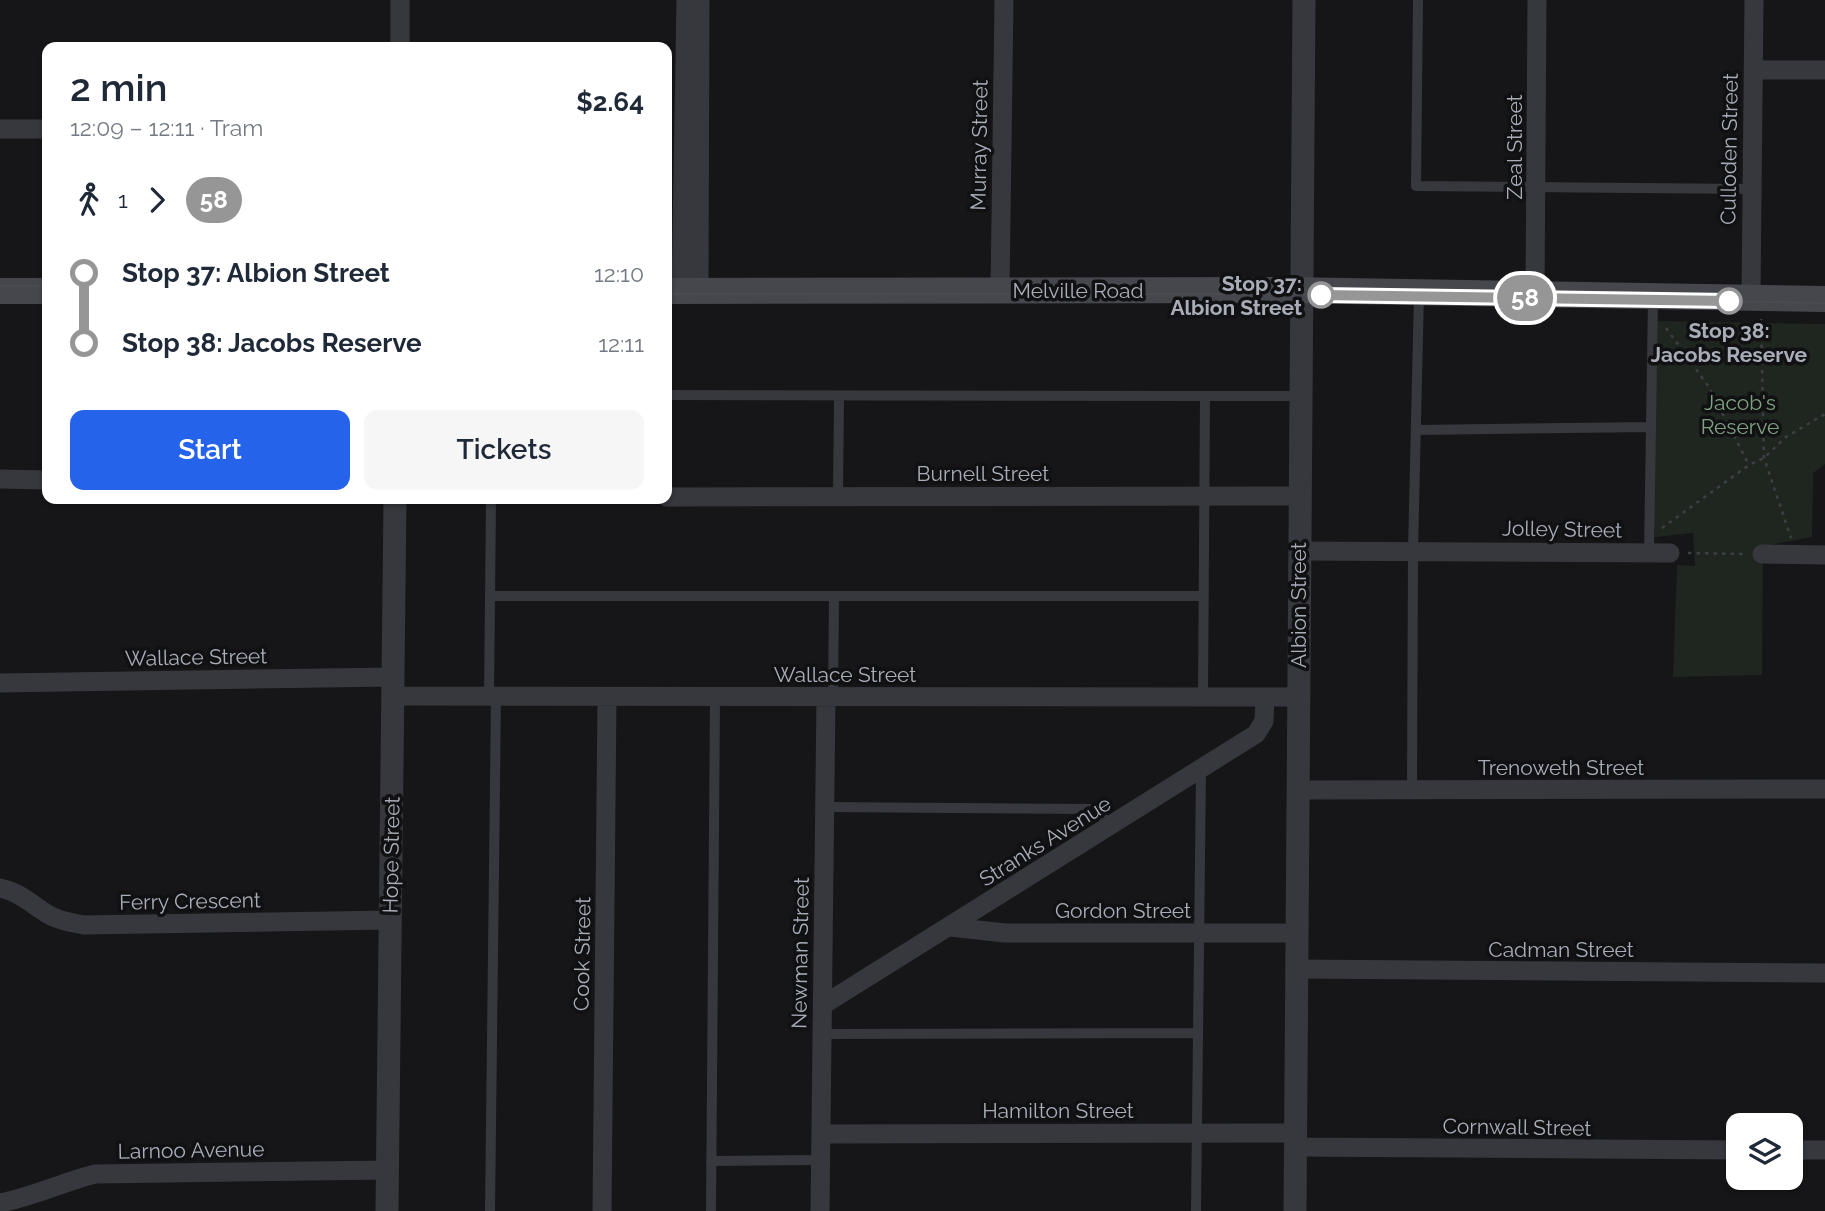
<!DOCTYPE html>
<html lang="en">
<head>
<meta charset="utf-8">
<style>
  :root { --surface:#fff; --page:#f6f6f7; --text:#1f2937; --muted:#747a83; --accent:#2563eb }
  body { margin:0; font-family:Raleway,sans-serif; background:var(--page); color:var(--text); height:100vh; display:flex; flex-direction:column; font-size:26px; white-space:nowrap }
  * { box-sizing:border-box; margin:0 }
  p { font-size:23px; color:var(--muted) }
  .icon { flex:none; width:38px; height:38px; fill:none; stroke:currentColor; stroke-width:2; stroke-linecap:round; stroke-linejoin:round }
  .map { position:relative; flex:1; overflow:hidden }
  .details { position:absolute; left:42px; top:42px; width:630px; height:462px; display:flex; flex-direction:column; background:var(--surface); border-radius:14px; box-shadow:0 2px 5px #0004 }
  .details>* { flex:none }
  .badge { padding:0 14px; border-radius:23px; font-size:24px; line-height:46px }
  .fabs { position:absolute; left:1726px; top:1113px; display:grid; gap:14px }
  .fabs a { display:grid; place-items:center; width:77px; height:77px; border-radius:14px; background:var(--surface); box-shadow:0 2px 5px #0004; font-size:35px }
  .map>.badge { position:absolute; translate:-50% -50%; box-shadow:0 0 0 4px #fff }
  .legs { display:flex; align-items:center; gap:10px; height:77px; padding:0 28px; font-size:23px }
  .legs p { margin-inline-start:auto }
  .head { display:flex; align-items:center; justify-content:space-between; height:119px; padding:0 28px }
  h1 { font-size:38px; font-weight:600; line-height:52px }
  .primary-button { display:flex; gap:14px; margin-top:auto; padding:14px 28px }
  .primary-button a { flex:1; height:80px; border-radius:14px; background:var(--accent); color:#fff; font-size:28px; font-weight:600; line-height:80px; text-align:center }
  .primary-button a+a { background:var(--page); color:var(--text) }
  ul { padding:0 28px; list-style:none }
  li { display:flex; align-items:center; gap:24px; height:70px; font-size:26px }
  li i { display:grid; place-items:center; width:10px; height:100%; margin:0 9px; background:currentColor }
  li i::after { content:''; width:18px; height:18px; margin:-9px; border:5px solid; border-radius:50%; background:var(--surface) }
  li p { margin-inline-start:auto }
  li:first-child i { background:linear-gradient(#0000 50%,currentColor 0) }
  li:last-child i { background:linear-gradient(currentColor 50%,#0000 0) }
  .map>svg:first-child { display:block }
  .park { fill:#1e261f }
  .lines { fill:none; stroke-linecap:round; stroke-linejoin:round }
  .path { stroke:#3d3f44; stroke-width:2.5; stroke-dasharray:3.5 5; stroke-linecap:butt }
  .service { stroke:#37383d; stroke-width:10 }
  .minor { stroke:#37383d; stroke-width:19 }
  .tertiary { stroke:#37383d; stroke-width:23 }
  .secondary { stroke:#45474d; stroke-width:26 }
  .tram { stroke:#4a4c52; stroke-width:2 }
  .line-1-casing { stroke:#fff; stroke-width:16 }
  .line-1 { stroke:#969696; stroke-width:10 }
  .stop-1-dot { fill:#fff; stroke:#969696; stroke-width:3.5 }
  .labels { text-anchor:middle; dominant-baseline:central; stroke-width:7; stroke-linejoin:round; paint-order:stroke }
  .street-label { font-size:21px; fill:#a8adb8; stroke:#111113 }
  .stop-label { font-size:21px; font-weight:bold; fill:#a8adb8; stroke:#111113; text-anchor:end }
  .park-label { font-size:21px; fill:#7fa381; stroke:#111113 }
</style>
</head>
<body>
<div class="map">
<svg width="1825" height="1211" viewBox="0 0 1825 1211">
  <rect width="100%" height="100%" fill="#161618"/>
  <path class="park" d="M1655,321L1825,324V464L1813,473L1812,537L1763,546L1762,675L1673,677L1677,565L1695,566L1693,533L1655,537L1653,506Z"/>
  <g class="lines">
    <path class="path" d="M1761,319L1764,458L1791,538
      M1666,328L1709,387L1749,465
      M1662,528L1749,465L1764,458L1786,437L1825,414
      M1688,553L1744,554"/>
    <path class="service" d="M1418,0L1416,186L1751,189
      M667,395L1205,396L1203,697
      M1205,396H1300
      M1416,430L1651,427
      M838,496L839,396
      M1649,553L1653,298
      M491,596H1202
      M489,697L491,499
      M833,697L834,597
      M1412,790L1413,551L1419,293
      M825,807L1095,809L1111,826
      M822,1034L1198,1033
      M711,1161L821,1160
      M490,1211L496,697
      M711,1211L715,697
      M1196,1211L1201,770"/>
    <path class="minor" d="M400,47V0
      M1753,70H1825
      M0,129H47
      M699,290L700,0
      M1000,290L1004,0
      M681,291L686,0
      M1535,294L1537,0
      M1751,298L1754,0
      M0,479L47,480
      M667,497L1299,496
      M1299,551L1670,553
      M1762,554L1825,555
      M0,683L393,677
      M392,696L1298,697
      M1297,790L1825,789
      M0,888C21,892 33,906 51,916C61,921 72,923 84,925L390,920
      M950,927L1005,933H1296
      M1296,969L1825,973
      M823,1005L1256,734L1264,721L1265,697
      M821,1134L1295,1133
      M1295,1147L1738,1150
      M1790,1150H1825
      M0,1203C33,1197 63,1182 95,1174L388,1170
      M602,1211L607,698
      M820,1211L826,697"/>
    <path class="tertiary" d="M387,1211L395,499
      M1295,1211L1304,0"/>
    <path class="secondary" d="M0,291H47
      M667,291L1287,290L1825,299"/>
    <path class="tram" d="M0,286H47
      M667,294H1301L1825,303"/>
  </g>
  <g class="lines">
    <g class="line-1-casing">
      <path id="line-1" d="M1321,295L1729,301"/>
    </g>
    <use href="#line-1" class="line-1"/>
  </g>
  <g class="stop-1-dot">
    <circle cx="1321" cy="295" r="12"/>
    <circle cx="1729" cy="301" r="12"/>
  </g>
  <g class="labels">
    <g class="street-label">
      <text transform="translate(979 145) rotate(-89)">Murray Street</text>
      <text transform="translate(1514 147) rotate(-90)">Zeal Street</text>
      <text transform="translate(1729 149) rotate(-89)">Culloden Street</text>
      <text x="1078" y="290">Melville Road</text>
      <text x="983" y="473">Burnell Street</text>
      <text transform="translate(1562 529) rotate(1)">Jolley Street</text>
      <text transform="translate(1298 605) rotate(-90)">Albion Street</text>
      <text transform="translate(196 657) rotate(-1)">Wallace Street</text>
      <text x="845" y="674">Wallace Street</text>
      <text x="1561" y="767">Trenoweth Street</text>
      <text transform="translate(1045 841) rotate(-32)">Stranks Avenue</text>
      <text transform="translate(391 855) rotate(-89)">Hope Street</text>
      <text transform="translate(190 901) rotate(-1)">Ferry Crescent</text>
      <text x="1123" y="910">Gordon Street</text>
      <text x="1561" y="949">Cadman Street</text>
      <text transform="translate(800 953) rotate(-89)">Newman Street</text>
      <text transform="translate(582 954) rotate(-89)">Cook Street</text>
      <text x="1058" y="1110">Hamilton Street</text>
      <text transform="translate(1517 1127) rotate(1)">Cornwall Street</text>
      <text transform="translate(191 1150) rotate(-1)">Larnoo Avenue</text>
    </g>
    <g class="stop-label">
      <text x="1302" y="283">Stop 37:<tspan x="1302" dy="24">Albion Street</tspan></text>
      <text x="1729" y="330" text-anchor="middle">Stop 38:<tspan x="1729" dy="24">Jacobs Reserve</tspan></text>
    </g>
    <g class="park-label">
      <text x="1740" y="402">Jacob's<tspan x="1740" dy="24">Reserve</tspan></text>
    </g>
  </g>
</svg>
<div class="fabs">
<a><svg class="icon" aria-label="layers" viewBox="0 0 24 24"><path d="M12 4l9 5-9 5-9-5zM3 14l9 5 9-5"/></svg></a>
</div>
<b class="badge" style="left:1525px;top:298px;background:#969696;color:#fff">58</b>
<section class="details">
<div class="head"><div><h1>2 min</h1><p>12:09 – 12:11 · Tram</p></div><b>$2.64</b></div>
<div class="legs"><svg class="icon" aria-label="walk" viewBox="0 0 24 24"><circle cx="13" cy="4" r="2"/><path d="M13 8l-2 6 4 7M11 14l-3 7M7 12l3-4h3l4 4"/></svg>1<svg class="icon" aria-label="forward" viewBox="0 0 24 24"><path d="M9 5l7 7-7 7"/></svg><b class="badge" style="background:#969696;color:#fff">58</b></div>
<ul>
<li><i style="color:#969696"></i><b>Stop 37: Albion Street</b><p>12:10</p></li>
<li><i style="color:#969696"></i><b>Stop 38: Jacobs Reserve</b><p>12:11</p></li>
</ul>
<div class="primary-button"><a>Start</a><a>Tickets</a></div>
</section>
</div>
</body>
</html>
